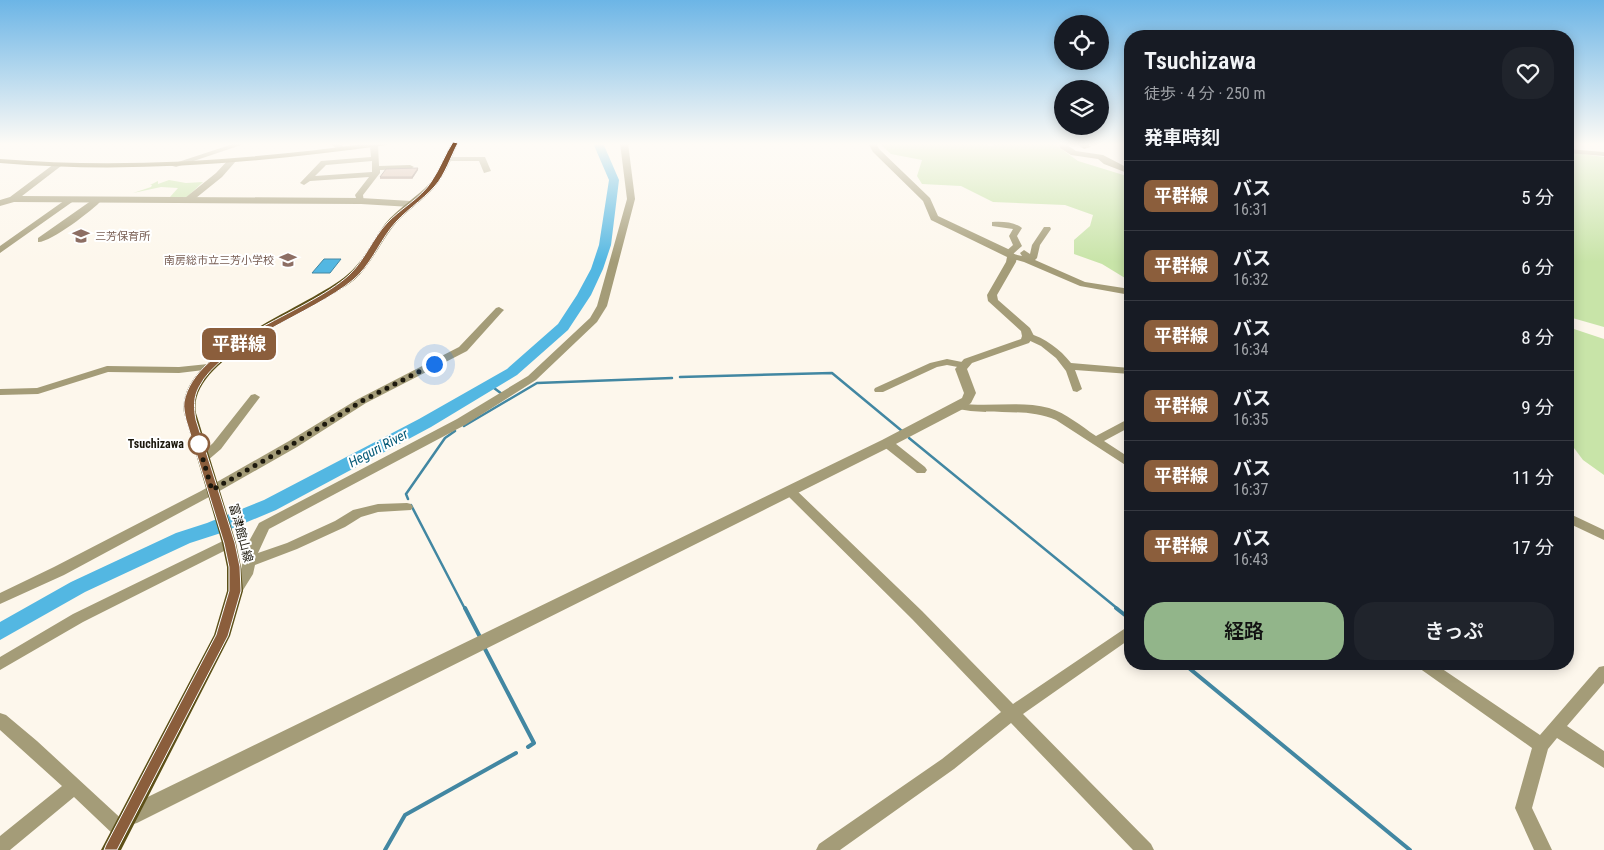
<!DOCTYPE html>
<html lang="ja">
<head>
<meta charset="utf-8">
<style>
  :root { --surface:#171b24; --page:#20242c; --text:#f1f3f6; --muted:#9ea1a6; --line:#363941; --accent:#92b58a }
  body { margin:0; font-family:"Roboto Condensed","Noto Sans JP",sans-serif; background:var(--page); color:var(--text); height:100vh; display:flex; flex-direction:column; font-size:19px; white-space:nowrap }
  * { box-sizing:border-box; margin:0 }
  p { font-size:16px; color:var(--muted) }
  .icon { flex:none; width:28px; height:28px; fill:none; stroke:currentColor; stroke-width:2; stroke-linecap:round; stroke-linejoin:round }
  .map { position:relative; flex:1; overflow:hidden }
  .sheet { position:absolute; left:1124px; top:30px; width:450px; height:640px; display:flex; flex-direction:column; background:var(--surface); border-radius:20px; box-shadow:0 2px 12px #0003 }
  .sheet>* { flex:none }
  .badge { padding:0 10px; border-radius:8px; font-size:18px; line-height:32px }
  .tools { position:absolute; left:1054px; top:15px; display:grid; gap:10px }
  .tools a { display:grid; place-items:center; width:55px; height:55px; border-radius:50%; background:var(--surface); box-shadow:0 2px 12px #0003; font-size:25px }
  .you { position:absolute; width:25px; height:25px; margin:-12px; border:4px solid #fff; border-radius:50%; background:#1a73e8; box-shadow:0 0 0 8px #1a73e833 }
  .map>.badge { position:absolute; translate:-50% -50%; box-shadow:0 0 0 2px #fff }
  h2 { padding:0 20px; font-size:19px; line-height:45px }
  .round { display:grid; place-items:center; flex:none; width:52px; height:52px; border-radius:20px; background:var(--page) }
  .headline { display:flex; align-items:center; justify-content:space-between; height:85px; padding:0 20px }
  h1 { font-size:24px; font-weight:600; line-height:38px }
  .primary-button { display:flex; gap:10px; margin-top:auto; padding:10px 20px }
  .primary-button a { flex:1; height:58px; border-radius:20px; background:var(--accent); color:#111; font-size:20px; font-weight:600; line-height:58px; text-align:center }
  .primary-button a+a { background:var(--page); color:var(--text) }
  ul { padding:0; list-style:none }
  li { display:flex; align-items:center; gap:15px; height:70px; padding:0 20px; border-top:1px solid var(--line) }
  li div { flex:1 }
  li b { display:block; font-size:19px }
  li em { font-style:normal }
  li .badge { min-width:55px; font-weight:700; text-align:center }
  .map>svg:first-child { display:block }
  .green { fill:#c8e4a8 }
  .water { fill:#53b7e2; stroke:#4287a2 }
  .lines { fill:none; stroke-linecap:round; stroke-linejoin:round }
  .stream-far1 { stroke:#4287a2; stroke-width:2.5 }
  .stream { stroke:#4287a2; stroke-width:4 }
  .river { fill:#53b7e2; fill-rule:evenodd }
  .minor { fill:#a49c78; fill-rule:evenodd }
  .tertiary { fill:#a49c78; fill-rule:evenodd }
  .secondary { fill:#7c6f39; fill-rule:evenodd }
  .primary { fill:#5d5018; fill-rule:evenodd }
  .wall { fill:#b69d90 }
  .shaded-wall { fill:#948075 }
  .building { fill:#d4b7a7; stroke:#948075 }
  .line { fill:#8b5e3c; stroke:#fff }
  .walk { stroke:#1c180d; stroke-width:5; stroke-dasharray:0 9 }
  .stop-dot { fill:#fff; stroke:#8b5e3c; stroke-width:2.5 }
  .labels { text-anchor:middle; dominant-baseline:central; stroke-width:4; stroke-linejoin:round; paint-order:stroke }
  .far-education-label { font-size:11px; fill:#785e54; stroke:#fff; text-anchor:start }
  .stop-label { font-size:12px; font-weight:bold; fill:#1c180d; stroke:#fff; text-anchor:end }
  .street-label { font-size:12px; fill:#1c180d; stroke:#fff }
  .water-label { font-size:14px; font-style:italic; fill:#075b78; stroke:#fff }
</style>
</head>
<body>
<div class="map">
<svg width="1604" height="850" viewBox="0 0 1604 850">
  <rect width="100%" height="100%" fill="#fdf7ec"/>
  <path class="green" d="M882,143H978L991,146L1001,143H1053L1078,161L1130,177V278H1125L1102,264L1074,254V240L1090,226L1093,215L1065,205L993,202L961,186L922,184L917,176L922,160L891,154L880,144Z
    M1568,152L1604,157V327L1569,317L1568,319Z
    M169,180L186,183L203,182L187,197H170L178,188L161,187L133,193L151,187L152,185H150L158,181V184Z
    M1568,327L1604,339V475L1583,460L1568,440Z"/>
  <path class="water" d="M324,259H341L330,273H312Z"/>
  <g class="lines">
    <path class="stream-far1" d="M680,377L832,373L902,431
      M490,385L502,394
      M464,426L537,383L672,378
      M909,438L1118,609
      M408,499L406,494L445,438L455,431
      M411,505L465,609"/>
    <path class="stream" d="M465,608L480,637
      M1116,608L1130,619
      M485,649L534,743L528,747
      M1184,664L1410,850
      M385,850L405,815L516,753"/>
    <path class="river" d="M593,143H603L619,180L611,245L603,269L591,295L568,330L517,375L431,427L276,510L221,533L190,543L85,592L0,640V622L71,582L176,533L207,523L264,500L419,419L507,369L558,324L577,295L591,269L599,245L609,180Z"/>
    <path class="minor" d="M236,143H247L176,167L169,165Z
      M329,143H338L347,149L340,151Z
      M374,143L378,145L379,166L410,165L414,167L410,169L380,170V173L363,195L364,203H358L355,195L369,177L310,181L304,185L300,183L321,161L371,157L370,145ZM372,161V172L315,176L326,165Z
      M620,143H628L635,199L607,306L597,322L536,380L465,425L269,529L258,553L287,543L335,521L353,510L378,504L407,503L411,504L413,507L411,510L378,512L361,517L345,527L297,549L255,565L253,574L240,595L235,596L230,595L228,591L240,573L247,545L259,523L457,419L528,376L590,318L597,306L627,199Z
      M1059,143H1066L1067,145L1076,151L1103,155L1130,169V174L1104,164L1098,159L1071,155L1060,148Z
      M1075,143H1084L1091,147L1084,149Z
      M1568,149L1604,152V156L1568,153Z
      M444,157H485L491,171L484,173L479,161H444Z
      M229,159L236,161L222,177L191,202H185V198L216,173Z
      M68,198L75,200L0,253V246Z
      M95,198L102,200C93,210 50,243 38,242V238Z
      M992,222C1002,221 1015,222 1022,228L1017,236L1022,246L1013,254L1022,256L1020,253L1024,250L1030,254L1032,245L1044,227H1050L1051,229L1040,245L1037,258L1035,260L1085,282L1130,289V295L1080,286L1024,262L1009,258L1004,253L1013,245L1009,236L1013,229L992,226Z
      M499,307L504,310L502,312L467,351L366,403L297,447L209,497L64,575L0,604V593L54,567L201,491L289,441L358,399L459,347L496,308Z
      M1028,333C1045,338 1060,349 1071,363L1130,368V374L1075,370L1082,389L1077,392L1073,391L1066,371L1056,358L1041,346L1024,338L1023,336L1024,334Z
      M947,359L967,363L968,365L963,368L947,365L937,367L883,392H875L874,390L875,388L930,363Z
      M208,364L213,367L212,369L179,373L108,372L38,394L0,395V389L37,388L107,366L179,367Z
      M255,394L260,397L221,449L207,461H199L197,458L213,443L251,395Z
      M959,403C988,408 1020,400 1049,408C1066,413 1081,426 1096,436L1130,418V427L1104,441L1130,458V468L1056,420C1024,406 988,417 955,408L954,406L955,404Z
      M887,439L891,440L925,467L927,470L925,473H917L883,446L881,443Z
      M790,487L794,488L922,611L1013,704L1130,625V639L1023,714L1151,844L1154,850H1133L1011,723L954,769L840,850H816L819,844L942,759L1001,712L912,619L786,494L784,491L786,488Z
      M1568,513L1604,530V540L1568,523Z
      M229,538L234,540L236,543L234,546L83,622L0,670V657L73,614Z
      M1417,664H1435L1540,735L1599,667L1604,666V683L1567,726L1604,751V768L1557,738L1548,749L1532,808L1552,850H1534L1515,808L1532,748L1419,668Z
      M0,713L6,715L37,741L127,824L130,830L127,836L121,839L115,836L74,797L10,850H0V836L62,786L0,730Z"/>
    <path class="tertiary" d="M868,143H876L879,149L930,198L938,216L1008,249L1017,256L1016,262L997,295L998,300L1030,328L1034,336L1029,343L972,363L967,369L976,393L971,403L963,409L892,446L137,823L130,825L123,823L120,816L123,809L882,440L962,398L964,393L955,369L964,359L1021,339L1022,336L1021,331L988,301L987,295L1006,262L1007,257L931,220L923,201L873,152Z
      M54,164L61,166L22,196L361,198L411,201L415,204L411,207L361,204L14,202L0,206V200L10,197Z"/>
    <path class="secondary" d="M371,143H391L387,145C257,163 131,174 0,163V159C125,169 247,160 371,143Z"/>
    <path class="primary" d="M451,143H459C451,159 445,176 433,189C420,203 403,213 392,228C379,245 370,266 354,280C316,311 186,357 196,413L236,543L241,567L243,591L230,636L121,850H101L214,635L227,591V567L222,543L184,413C175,353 308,308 347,275C364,261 372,241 385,224C398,208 416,198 430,183C439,171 444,156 451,143Z"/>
  </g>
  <path class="wall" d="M418,168V170L412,179H380V177Z"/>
  <path class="shaded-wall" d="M418,168V170L412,179V177Z"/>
  <path class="building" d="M418,168L412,177H380L386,169Z"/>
  <linearGradient id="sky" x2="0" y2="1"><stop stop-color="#6cb5e6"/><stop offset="0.55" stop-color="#fefbf6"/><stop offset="1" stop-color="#fefbf6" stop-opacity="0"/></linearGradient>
  <rect width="1604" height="262" fill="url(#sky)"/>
  <path class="line" d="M453,142L458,143C451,156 445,175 435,186C422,201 403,212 391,228C378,245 370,266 353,280C312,314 221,343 199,387C193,398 194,409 196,420L235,543L240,567L241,591L228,636L117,850H104L106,845L216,635L229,591V567L224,543L186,420C185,415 183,407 184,402C195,343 307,314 349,275C365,260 372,239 387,223C400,209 421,198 431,182C440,169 445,154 453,142Z"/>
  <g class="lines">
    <path class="walk" d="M199,444L197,439L212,490L293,444L362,401L434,364"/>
  </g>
  <defs>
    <g id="school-bare" transform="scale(1.35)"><path d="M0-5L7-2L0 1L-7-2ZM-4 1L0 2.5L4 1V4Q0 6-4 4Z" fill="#8d6e63" stroke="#fff" stroke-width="2.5" paint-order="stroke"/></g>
  </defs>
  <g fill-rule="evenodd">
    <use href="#school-bare" x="81" y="236"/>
    <use href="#school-bare" x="288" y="260"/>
  </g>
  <circle class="stop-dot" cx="199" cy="444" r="10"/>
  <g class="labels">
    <g class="far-education-label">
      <text x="95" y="236">三芳保育所</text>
      <text x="274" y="260" text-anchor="end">南房総市立三芳小学校</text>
    </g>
    <g class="stop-label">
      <text x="184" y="444">Tsuchizawa</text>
    </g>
    <g class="street-label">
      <text transform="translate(241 533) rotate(75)">富津館山線</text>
    </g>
    <g class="water-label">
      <text transform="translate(378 448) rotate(-28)">Heguri River</text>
    </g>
  </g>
</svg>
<div class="tools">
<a><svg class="icon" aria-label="locate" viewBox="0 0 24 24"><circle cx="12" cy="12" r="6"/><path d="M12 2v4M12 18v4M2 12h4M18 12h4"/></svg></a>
<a><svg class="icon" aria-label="layers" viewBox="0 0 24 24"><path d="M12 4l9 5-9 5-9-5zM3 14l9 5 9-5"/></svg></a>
</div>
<div class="you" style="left:434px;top:364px"></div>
<b class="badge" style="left:239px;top:344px;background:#8b5e3c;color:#fff">平群線</b>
<section class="sheet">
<div class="headline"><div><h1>Tsuchizawa</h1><p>徒歩 · 4 分 · 250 m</p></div><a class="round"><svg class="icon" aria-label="heart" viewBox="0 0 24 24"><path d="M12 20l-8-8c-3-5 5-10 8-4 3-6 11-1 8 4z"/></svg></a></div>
<h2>発車時刻</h2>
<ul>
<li><span class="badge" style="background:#8b5e3c;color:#fff">平群線</span><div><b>バス</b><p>16:31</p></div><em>5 分</em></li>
<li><span class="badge" style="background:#8b5e3c;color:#fff">平群線</span><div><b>バス</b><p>16:32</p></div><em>6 分</em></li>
<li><span class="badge" style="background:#8b5e3c;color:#fff">平群線</span><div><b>バス</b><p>16:34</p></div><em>8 分</em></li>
<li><span class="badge" style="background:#8b5e3c;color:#fff">平群線</span><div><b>バス</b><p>16:35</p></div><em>9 分</em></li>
<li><span class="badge" style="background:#8b5e3c;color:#fff">平群線</span><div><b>バス</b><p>16:37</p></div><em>11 分</em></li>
<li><span class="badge" style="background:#8b5e3c;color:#fff">平群線</span><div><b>バス</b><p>16:43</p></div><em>17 分</em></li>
</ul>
<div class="primary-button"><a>経路</a><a>きっぷ</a></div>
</section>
</div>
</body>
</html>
